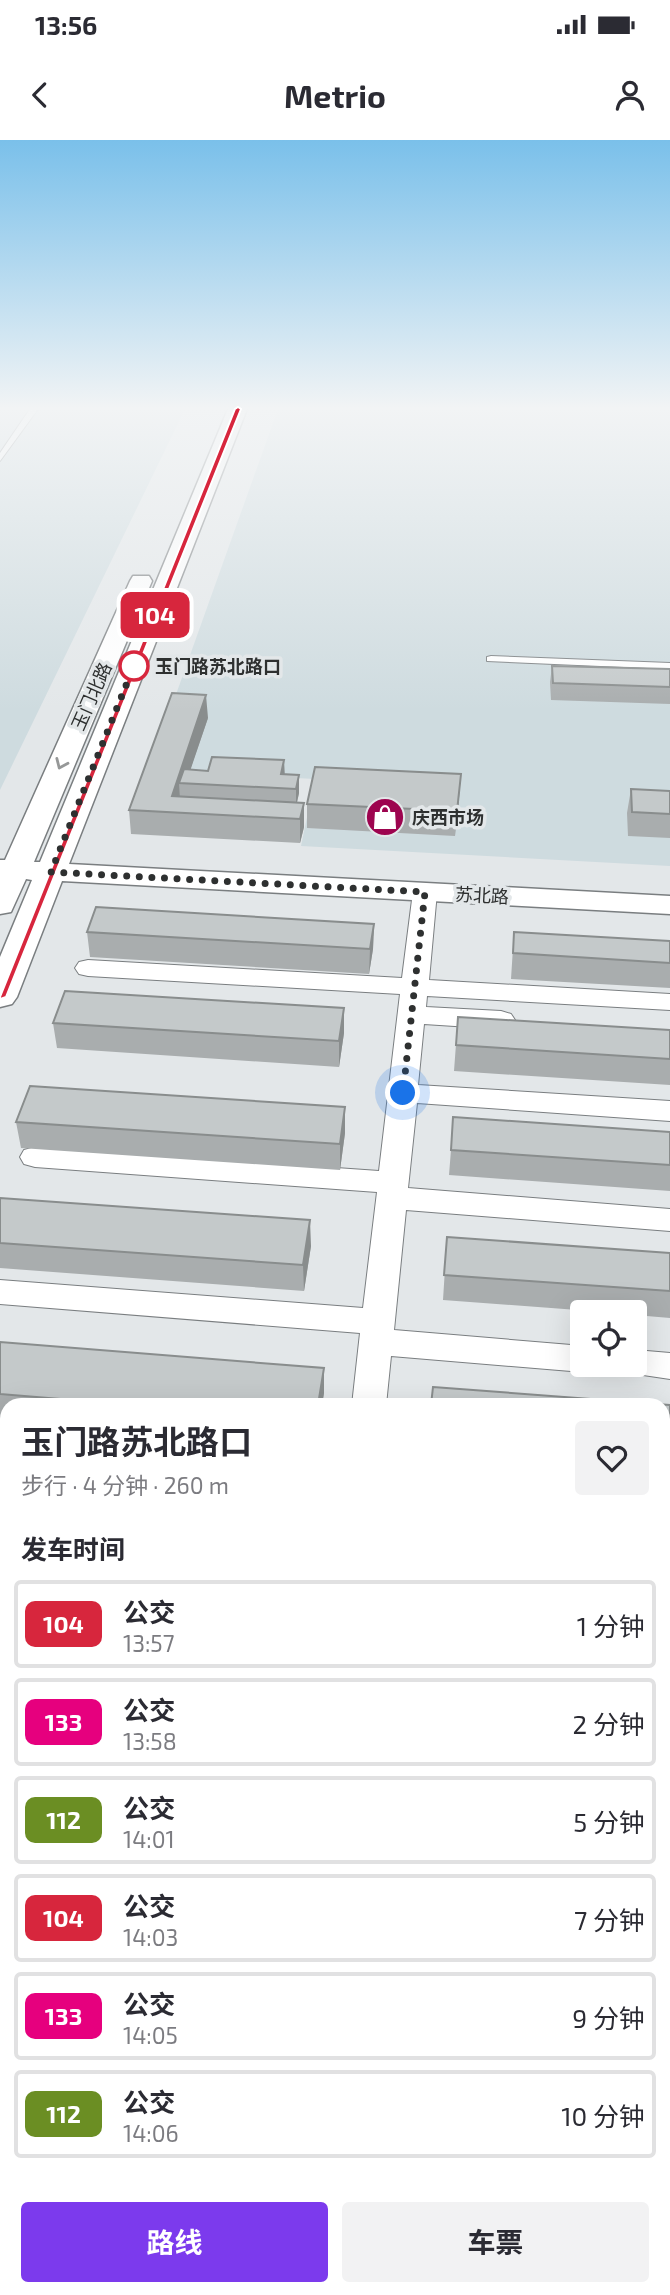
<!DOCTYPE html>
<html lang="zh">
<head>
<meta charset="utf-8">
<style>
  :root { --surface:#fff; --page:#f2f2f3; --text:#2b2b33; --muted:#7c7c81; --line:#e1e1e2; --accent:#7c3aed }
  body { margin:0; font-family:"Exo 2","Noto Sans SC",sans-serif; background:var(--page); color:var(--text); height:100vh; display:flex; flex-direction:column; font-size:26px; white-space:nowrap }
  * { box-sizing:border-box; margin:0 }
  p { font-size:23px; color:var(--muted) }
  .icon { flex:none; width:38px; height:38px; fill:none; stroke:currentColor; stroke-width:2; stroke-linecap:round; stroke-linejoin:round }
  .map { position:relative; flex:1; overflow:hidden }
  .sheet { position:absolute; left:0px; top:1258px; width:670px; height:898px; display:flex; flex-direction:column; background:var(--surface); border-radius:21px 21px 0 0; box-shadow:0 7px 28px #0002 }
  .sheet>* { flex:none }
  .badge { padding:0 14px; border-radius:10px; font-size:24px; line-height:46px }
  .controls { position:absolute; left:570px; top:1160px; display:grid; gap:14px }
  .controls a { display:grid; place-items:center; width:77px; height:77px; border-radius:7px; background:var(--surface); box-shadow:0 7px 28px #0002; font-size:35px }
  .you { position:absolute; width:35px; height:35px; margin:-18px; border:5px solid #fff; border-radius:50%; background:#1a73e8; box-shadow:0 0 0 10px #1a73e833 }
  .map>.badge { position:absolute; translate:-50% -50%; box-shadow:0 0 0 4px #fff }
  h2 { padding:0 21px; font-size:26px; line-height:63px }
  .round { display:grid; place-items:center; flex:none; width:74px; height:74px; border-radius:7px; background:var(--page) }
  .summary { display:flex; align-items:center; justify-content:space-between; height:119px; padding:0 21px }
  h1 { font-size:33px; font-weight:700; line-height:52px }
  .button { display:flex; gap:14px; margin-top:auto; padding:14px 21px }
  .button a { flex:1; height:80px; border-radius:7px; background:var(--accent); color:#fff; font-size:28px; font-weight:700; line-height:80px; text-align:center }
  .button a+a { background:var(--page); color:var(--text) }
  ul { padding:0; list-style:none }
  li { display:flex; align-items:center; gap:21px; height:88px; margin:0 14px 10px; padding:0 7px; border:4px solid var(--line); border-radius:7px }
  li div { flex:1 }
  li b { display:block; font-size:26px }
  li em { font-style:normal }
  li .badge { min-width:77px; font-weight:700; text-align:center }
  .status { display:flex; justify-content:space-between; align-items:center; height:49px; padding:0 35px; background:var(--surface); direction:ltr }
  .status svg { height:19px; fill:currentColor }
  header { display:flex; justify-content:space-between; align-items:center; height:91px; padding:0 21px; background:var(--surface); font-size:32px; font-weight:700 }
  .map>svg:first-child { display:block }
  .built { fill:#cedbdf }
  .green { fill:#f5b2c4 }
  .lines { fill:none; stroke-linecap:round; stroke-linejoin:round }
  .service-casing { stroke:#7a7e80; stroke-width:2 }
  .minor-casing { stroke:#7a7e80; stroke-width:2 }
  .tertiary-casing { stroke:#7a7e80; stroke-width:3 }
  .service { fill:#fff; fill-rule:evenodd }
  .minor { fill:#fff; fill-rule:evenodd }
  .tertiary { fill:#fff; fill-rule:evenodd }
  .wall { fill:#a9adae }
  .shaded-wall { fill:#898d8d }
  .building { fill:#c4c9ca; stroke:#898d8d; stroke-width:2 }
  .oneway { stroke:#969898 }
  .line { fill:#d7263d; stroke:#fff; stroke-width:2 }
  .walk { stroke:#2e3030; stroke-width:7; stroke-dasharray:0 12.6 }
  .stop-dot { fill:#fff; stroke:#d7263d; stroke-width:3.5 }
  .labels { text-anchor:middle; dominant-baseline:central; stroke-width:7; stroke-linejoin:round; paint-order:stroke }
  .far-stop-label { font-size:18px; font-weight:bold; fill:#2e3030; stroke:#e3e7e9; text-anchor:start }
  .far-street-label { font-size:18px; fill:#2e3030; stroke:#e3e7e9 }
  .far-poi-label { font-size:18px; font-weight:bold; fill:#2e3030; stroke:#e3e7e9; text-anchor:start }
</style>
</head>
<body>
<div class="status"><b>13:56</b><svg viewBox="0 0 49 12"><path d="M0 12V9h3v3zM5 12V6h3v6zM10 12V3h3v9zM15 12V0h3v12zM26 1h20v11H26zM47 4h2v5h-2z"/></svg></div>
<header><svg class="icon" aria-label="back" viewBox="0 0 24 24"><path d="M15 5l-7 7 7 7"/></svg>Metrio<svg class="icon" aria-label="person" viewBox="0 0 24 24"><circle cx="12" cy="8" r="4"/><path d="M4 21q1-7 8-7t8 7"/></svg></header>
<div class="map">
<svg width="670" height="2155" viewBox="0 0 670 2155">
  <rect width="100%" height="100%" fill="#e3e7e9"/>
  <path class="built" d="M0,269H185L0,650Z
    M278,269H670V726L301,706L315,639L149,630Z
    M0,1737L7,1738V2149H663V1801L670,1802V2155H0Z"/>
  <path class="green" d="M0,1790L7,1791V2149H610V2155H0Z"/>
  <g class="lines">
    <g class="service-casing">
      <path id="service" d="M30,269H38L0,321V313Z
        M491,516L670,523V529L487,521V517Z"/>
    </g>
    <g class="minor-casing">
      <path id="minor" d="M425,745L434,747L437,752L429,840L670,854V870L427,856L426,867L501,871L511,874L515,880L511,886L501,889L424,884L418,945L670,961V981L417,963L408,1048L670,1069V1091L406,1070L394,1190L583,1206V1225H597L595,1228L583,1232L391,1216L386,1265H352L360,1193L0,1164V1140L363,1168L377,1052L35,1027L24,1024L20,1017L24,1010L35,1007L379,1031L400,854L88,836L79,834L75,828L79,822L88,820L402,838L413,752L416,747Z
        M635,1210L670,1213V1239L623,1232L619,1225H635Z
        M0,1279L7,1280V1308L0,1307Z
        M663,1386L670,1387V1419L663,1418Z"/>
    </g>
    <g class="tertiary-casing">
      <path id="tertiary" d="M228,269H247L69,724L670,756V774L62,741L17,857L12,864L0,867V817L32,740L26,739L11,772L0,774V720H5L130,441L133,436H149L152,441L34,722H40Z"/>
    </g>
    <use href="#service" class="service"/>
    <use href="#minor" class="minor"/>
    <use href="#tertiary" class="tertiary"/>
  </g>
  <path class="wall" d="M552,526L670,529V564L551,560L550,542Z
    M208,578L190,630L285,634L299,653L297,663L304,687L300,703L131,694L129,670Z
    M631,649L670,651V698L628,696L627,673Z
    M459,658L455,696L307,688V664Z
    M374,784L373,809L369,834L90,817L87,792Z
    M514,792L670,801V848L511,839Z
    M458,877L670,890V945L454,931Z
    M53,883L344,893L339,927L57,908Z
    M345,967V993L340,1030L21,1008L16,982Z
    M670,992V1051L449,1035L451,1010Z
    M0,1058L311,1106L304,1151L0,1128Z
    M447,1097L670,1113V1178L635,1175V1172H604L443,1160Z
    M0,1202L324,1253L322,1265H7V1280L0,1279Z
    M663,1265H670V1338L663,1337Z
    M0,1375L7,1376V1476L0,1475Z
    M663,1421L670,1422V1523H663Z
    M663,1639L670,1640V1770H663Z"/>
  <path class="shaded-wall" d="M206,555L208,578L186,643H179L180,660L172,656Z
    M284,620L285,638L281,634Z
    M461,634L459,658L455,696L457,671Z
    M299,635V653L296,666V649Z
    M304,663V687L300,703V679Z
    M374,784L373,809L369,834L370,809Z
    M344,868V893L339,927V901Z
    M345,967V993L340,1030V1004Z
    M310,1080L311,1106L304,1151L303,1125Z
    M324,1228V1253L322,1265H318Z
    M7,1639V1691L3,1709L0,1702V1667Z"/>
  <path class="building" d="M552,526L670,529V547L553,543Z
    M172,553L206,555L172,656L304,663L300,679L129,670Z
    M212,617L284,620L281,634L299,635L296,649L179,643L184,629L208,631Z
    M315,627L461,634L457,671L307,664Z
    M631,649L670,651V674L632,672Z
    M96,767L374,784L370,809L87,792Z
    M514,792L670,801V823L513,813Z
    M65,851L344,868L339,901L53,883Z
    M458,877L670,890V919L456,905Z
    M30,946L345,967L340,1004L16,982Z
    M453,977L670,992V1025L451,1010Z
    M0,1058L310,1080L303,1125L0,1103Z
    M447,1097L670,1113V1151L444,1135Z
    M0,1202L324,1228L318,1265H133L0,1254Z
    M433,1247L670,1265V1312L663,1311V1265H431Z
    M0,1375L7,1376V1448L0,1447Z
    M663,1421L670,1422V1494H663Z
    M0,1588L7,1589V1639L0,1667Z
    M663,1639L670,1640V1745L663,1744Z"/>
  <defs><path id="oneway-chevron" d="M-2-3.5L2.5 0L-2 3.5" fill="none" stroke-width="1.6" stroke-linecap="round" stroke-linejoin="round" transform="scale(1.75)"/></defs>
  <use class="oneway" href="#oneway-chevron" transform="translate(61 624) rotate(114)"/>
  <linearGradient id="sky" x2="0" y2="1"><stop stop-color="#7ac0ea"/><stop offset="0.47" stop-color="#f2f4f5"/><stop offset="1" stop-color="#f2f4f5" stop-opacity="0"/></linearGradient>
  <rect width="670" height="571" fill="url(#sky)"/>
  <path class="line" d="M238,267L241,269L6,857L0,859V857L235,269Z"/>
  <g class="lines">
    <path class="walk" d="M134,526L137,518L51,732L425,752L403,953"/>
  </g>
  <defs>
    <g id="shop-disc" transform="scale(2.0125)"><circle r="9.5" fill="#9d044f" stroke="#e3e7e9"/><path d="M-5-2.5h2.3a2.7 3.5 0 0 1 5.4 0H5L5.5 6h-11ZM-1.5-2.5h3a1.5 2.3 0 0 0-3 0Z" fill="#fff"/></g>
  </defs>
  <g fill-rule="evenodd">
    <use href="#shop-disc" x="385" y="677"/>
  </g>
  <circle class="stop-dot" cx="134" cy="526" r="14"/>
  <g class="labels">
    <g class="far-stop-label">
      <text x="155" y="526">玉门路苏北路口</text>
    </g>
    <g class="far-street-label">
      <text transform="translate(91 556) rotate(-66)">玉门北路</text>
      <text transform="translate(482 755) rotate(3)">苏北路</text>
    </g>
    <g class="far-poi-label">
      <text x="412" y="677">庆西市场</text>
    </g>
  </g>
</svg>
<div class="controls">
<a><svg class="icon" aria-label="locate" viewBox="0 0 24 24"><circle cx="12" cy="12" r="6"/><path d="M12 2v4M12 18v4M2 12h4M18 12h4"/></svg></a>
</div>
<div class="you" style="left:403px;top:953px"></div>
<b class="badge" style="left:155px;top:475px;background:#d7263d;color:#fff">104</b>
<section class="sheet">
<div class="summary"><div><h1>玉门路苏北路口</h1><p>步行 · 4 分钟 · 260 m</p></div><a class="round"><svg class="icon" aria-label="heart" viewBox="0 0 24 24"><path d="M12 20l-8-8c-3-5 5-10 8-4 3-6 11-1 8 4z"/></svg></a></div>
<h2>发车时间</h2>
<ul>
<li><span class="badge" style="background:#d7263d;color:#fff">104</span><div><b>公交</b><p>13:57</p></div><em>1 分钟</em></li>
<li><span class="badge" style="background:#e6007e;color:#fff">133</span><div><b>公交</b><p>13:58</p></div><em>2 分钟</em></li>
<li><span class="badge" style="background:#6b8e23;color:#fff">112</span><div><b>公交</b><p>14:01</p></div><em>5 分钟</em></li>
<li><span class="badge" style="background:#d7263d;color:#fff">104</span><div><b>公交</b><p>14:03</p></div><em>7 分钟</em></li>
<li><span class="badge" style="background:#e6007e;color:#fff">133</span><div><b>公交</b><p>14:05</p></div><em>9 分钟</em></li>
<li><span class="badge" style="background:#6b8e23;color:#fff">112</span><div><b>公交</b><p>14:06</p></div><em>10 分钟</em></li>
</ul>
<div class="button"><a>路线</a><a>车票</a></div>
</section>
</div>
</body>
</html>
